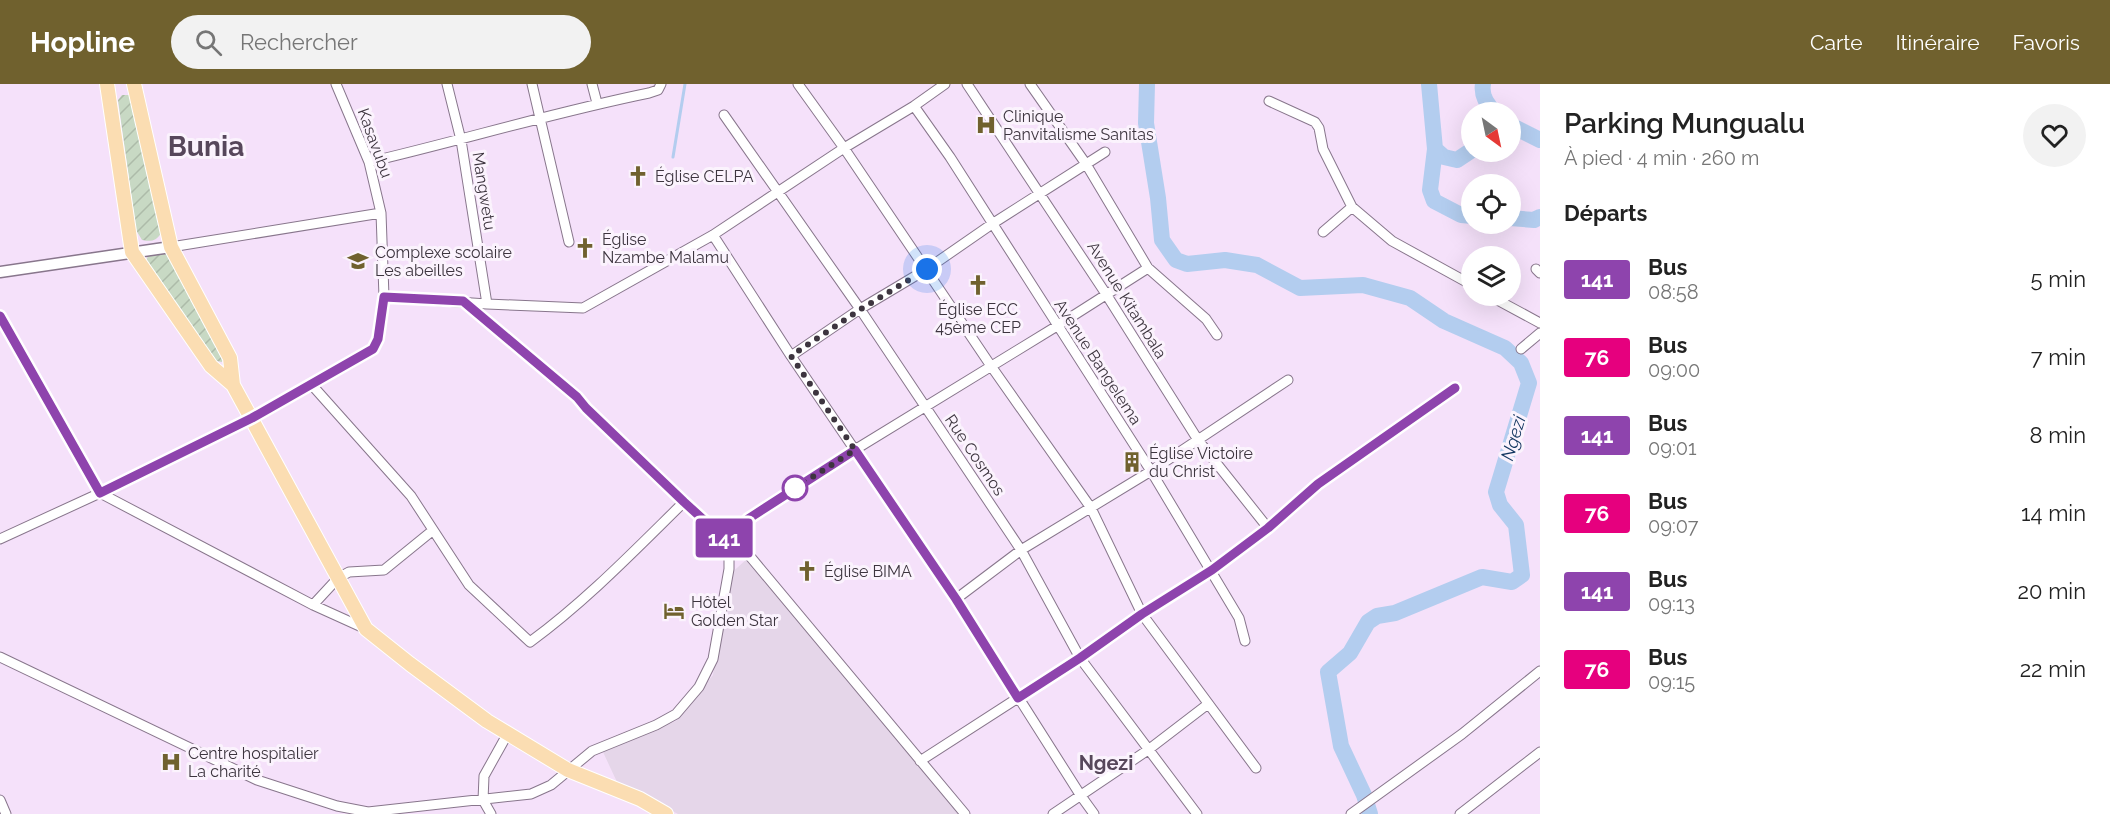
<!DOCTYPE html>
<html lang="fr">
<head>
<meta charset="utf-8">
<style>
  :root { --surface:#fff; --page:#f2f2f2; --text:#222; --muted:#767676; --accent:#70612e }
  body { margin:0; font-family:Raleway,sans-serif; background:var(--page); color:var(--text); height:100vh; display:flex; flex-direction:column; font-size:22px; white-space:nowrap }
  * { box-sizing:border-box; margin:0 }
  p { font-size:20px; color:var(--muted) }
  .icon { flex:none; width:33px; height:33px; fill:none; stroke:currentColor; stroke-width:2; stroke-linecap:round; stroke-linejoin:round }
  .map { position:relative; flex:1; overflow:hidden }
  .details { display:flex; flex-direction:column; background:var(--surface); width:570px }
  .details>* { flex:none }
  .badge { padding:0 12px; border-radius:4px; font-size:21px; line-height:39px }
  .needle { width:39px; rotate:147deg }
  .fabs { position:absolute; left:1461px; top:18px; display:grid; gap:12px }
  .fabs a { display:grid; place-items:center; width:60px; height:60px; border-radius:50%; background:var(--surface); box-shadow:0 6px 24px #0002; font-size:30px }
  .you { position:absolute; width:30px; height:30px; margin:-15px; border:4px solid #fff; border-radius:50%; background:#1a73e8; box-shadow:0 0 0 9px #1a73e833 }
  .map>.badge { position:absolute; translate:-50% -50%; box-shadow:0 0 0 3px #fff }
  h2 { padding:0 24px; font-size:22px; line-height:54px }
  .round { display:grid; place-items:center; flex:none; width:63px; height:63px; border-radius:32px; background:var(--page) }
  .overview { display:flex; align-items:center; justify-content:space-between; height:102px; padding:0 24px }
  h1 { font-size:28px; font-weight:600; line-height:45px }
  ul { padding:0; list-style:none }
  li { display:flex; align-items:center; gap:18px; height:78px; padding:0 24px }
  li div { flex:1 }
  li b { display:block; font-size:22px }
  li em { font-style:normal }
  li .badge { min-width:66px; font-weight:700; text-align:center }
  header { display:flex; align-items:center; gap:36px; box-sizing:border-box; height:84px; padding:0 30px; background:var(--accent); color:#fff }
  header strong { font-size:28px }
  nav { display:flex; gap:33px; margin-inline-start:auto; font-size:21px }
  .search { width:420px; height:54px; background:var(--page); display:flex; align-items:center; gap:15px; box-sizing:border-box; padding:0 21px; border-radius:33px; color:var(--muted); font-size:22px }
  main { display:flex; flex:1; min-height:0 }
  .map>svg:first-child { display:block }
  .commercial { fill:#e5d6e9 }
  .garden { fill:url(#garden-furrows) }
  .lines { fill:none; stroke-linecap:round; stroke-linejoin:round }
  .stream { stroke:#b3cdef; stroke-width:3 }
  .river { stroke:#b3cdef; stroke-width:16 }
  .minor-casing { stroke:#88768c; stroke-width:11 }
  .tertiary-casing { stroke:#88768c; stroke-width:13 }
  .primary-casing { stroke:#fff; stroke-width:16 }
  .minor { stroke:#fff; stroke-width:9 }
  .tertiary { stroke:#fff; stroke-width:10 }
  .primary { stroke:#fbddb2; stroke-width:14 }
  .line-casing { stroke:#fff; stroke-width:14 }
  .line { stroke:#8e44ad; stroke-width:9 }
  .walk { stroke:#3d353f; stroke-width:6; stroke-dasharray:0 10.8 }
  .stop-dot { fill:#fff; stroke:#8e44ad; stroke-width:3 }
  .labels { text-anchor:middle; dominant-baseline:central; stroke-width:6; stroke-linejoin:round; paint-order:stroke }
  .poi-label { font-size:16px; fill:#3d353f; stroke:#fbf3fd; text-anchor:start }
  .street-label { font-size:16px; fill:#3d353f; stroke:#fbf3fd }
  .water-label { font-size:18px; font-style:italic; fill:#11355f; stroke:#fbf3fd }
  .quarter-label { font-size:20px; font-weight:bold; fill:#57475b; stroke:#fbf3fd }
  .town-label { font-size:28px; font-weight:bold; fill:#57475b; stroke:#fbf3fd }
</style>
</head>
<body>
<header>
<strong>Hopline</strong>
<div class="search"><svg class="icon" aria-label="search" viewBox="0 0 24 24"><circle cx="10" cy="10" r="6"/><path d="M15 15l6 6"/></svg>Rechercher</div>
<nav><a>Carte</a><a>Itinéraire</a><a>Favoris</a></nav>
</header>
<main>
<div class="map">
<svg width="1540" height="730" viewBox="0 0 1540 730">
  <defs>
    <pattern id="garden-furrows" width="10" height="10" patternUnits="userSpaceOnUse" patternTransform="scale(1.5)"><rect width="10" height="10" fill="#c8d9c4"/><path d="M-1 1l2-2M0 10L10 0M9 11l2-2" fill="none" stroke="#adbba9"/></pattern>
  </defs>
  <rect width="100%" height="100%" fill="#f5e1fa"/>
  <path class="commercial" d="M749,473L959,730H678L617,698L603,668L676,637L713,591L726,494Z"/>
  <path class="garden" d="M122,11H129L132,16L162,148C156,157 152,158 142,156L136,146L118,16Z
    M165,168L171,171L224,272L222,278L216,277L146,177L149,169Z"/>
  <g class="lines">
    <path class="stream" d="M673,73L685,0"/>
    <path class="river" d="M1147,0L1146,39L1158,114L1162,156L1176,176L1187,180L1225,176L1257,181L1300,204L1363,201L1410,214L1444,237L1505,264L1521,279L1529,299L1496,408L1500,421L1516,441L1522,491L1512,498L1482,493L1395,529L1377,532L1368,538L1350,569L1328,588L1341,662L1364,711L1370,730
      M1429,0L1435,65L1430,106L1434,117L1461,131L1472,132
      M1483,0C1481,11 1487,21 1495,28
      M1510,41L1540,56
      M1435,65L1444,73L1457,76L1472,66
      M1510,134L1534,136L1540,133"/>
    <g class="minor-casing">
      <path id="minor" d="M336,0L369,78L381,129L384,213
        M447,0L461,56L487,220
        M532,0L569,158
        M592,0L597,19
        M798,0L844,64L991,282L1091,424L1142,530L1256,684
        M967,0L1106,210L1198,356L1268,444
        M1030,0L1086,80L1148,184L1206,235L1217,251
        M1269,17L1315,38L1319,44L1323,65L1352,123L1392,157L1472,201
        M914,22L950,73L1151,387L1239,534L1245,557
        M724,31L860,225L1021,466L1080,574L1197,730
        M369,78C463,56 555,28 649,9L658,6L661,0
        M1323,148L1352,123
        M713,151L791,272L956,515L1081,712L1094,730
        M171,163L381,129
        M1536,185L1540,189
        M1490,212L1540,239
        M463,217L577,313L586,324L684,418L729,459L748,470L965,730
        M0,232L100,409L313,521L366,545
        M1521,265L1540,249
        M791,272L860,225L927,185L992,140L1105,68
        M311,300L411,412L469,501L530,558C586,517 634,467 684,418
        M0,455L100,409L252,335L373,265L378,255L384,213L487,220L583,224L713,151L844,64L914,22L945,0
        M956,515L1021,466L1151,387L1288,296
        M313,521L338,494L349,488L384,486L432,447
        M0,573L257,696L337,722L368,728L531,710L551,701L592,667L656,641L676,630L699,603L713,575L729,485V459L748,435L830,381L1057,242L1148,184
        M920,677L1080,574L1142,530L1212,486L1268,444L1318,400L1455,304
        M0,716L6,730
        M491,730L483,716L484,692L508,649
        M1053,730L1148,666L1208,620
        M1351,730L1462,650L1540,587
        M1460,730L1540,668"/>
    </g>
    <g class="tertiary-casing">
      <path id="tertiary" d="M0,188L171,163"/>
    </g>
    <g class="primary-casing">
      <path id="primary" d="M107,0L132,168L211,282L233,301L366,545L410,580L487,637L568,686L640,715L666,730
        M134,0L171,163L230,274L233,301"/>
    </g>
    <use href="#minor" class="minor"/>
    <use href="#tertiary" class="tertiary"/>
    <use href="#primary" class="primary"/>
  </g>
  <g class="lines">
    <g class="line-casing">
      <path id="line" d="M0,232L100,409L252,334L373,265L378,255L384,213L463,217L577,313L586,324L684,418L729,459L748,435L855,366L956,515L1018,614L1080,574L1142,530L1212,486L1268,444L1318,400L1455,304"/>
    </g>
    <use href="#line" class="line"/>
    <path class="walk" d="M795,404L855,366L791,272L861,225L927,185"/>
  </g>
  <defs>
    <g id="hospital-bare" transform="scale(1.62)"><path d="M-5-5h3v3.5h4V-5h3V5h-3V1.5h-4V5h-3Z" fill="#70612e" stroke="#fbf3fd" stroke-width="2.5" paint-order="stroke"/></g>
    <g id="church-bare" transform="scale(1.62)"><path d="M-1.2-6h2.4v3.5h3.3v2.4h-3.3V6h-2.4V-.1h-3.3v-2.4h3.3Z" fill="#70612e" stroke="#fbf3fd" stroke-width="2.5" paint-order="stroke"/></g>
    <g id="school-bare" transform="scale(1.62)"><path d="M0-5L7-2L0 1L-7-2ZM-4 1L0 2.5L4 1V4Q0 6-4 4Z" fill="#70612e" stroke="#fbf3fd" stroke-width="2.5" paint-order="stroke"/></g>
    <g id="building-bare" transform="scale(1.62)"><path d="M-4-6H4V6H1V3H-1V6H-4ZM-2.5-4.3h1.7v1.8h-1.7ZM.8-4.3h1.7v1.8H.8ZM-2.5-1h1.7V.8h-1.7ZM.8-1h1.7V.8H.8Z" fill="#70612e" stroke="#fbf3fd" stroke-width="2.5" paint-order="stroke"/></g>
    <g id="hotel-bare" transform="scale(1.62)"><path d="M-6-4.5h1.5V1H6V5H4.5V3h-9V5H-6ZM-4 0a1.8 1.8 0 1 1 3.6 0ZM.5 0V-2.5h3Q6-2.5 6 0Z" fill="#70612e" stroke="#fbf3fd" stroke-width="2.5" paint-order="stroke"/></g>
  </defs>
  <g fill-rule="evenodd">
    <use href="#hospital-bare" x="986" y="41"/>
    <use href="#church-bare" x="638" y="92"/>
    <use href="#church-bare" x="585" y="164"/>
    <use href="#school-bare" x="358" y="177"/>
    <use href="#church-bare" x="978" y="201"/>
    <use href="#building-bare" x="1132" y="378"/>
    <use href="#church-bare" x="807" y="487"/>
    <use href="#hotel-bare" x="674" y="527"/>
    <use href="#hospital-bare" x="171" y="678"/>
  </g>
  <circle class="stop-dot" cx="795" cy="404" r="12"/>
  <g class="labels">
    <g class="poi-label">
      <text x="1003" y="32">Clinique<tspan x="1003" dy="18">Panvitalisme Sanitas</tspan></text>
      <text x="655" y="92">Église CELPA</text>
      <text x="602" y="155">Église<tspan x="602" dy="18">Nzambe Malamu</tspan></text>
      <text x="375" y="168">Complexe scolaire<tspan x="375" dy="18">Les abeilles</tspan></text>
      <text x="978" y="225" text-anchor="middle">Église ECC<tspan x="978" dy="18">45ème CEP</tspan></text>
      <text x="1149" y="369">Église Victoire<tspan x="1149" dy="18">du Christ</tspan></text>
      <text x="824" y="487">Église BIMA</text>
      <text x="691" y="518">Hôtel<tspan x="691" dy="18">Golden Star</tspan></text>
      <text x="188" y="669">Centre hospitalier<tspan x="188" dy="18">La charité</tspan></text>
    </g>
    <g class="street-label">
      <text transform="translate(375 59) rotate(70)">Kasavubu</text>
      <text transform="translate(484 107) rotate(81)">Mangwetu</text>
      <text transform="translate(1127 216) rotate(58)">Avenue Kitambala</text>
      <text transform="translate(1098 278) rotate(57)">Avenue Bangelema</text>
      <text transform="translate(975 371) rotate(56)">Rue Cosmos</text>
    </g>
    <g class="water-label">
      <text transform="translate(1513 354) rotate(-73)">Ngezi</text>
    </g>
    <g class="quarter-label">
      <text x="1106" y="679">Ngezi</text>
    </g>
    <g class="town-label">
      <text x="206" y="62">Bunia</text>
    </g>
  </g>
</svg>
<div class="fabs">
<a><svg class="needle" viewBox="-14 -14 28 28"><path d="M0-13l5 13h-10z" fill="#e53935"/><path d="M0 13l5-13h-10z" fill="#767676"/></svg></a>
<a><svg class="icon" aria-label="locate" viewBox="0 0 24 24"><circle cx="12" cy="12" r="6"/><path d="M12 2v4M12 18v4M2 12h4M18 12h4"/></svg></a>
<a><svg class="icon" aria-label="layers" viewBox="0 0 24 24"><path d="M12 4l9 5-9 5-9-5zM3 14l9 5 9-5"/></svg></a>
</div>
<div class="you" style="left:927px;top:185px"></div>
<b class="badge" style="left:724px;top:454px;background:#8e44ad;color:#fff">141</b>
</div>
<section class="details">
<div class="overview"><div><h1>Parking Mungualu</h1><p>À pied · 4 min · 260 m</p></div><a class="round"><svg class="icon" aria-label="heart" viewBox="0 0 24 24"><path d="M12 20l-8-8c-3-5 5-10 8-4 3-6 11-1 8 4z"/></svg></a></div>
<h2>Départs</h2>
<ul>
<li><span class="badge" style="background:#8e44ad;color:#fff">141</span><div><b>Bus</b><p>08:58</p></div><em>5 min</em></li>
<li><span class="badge" style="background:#e6007e;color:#fff">76</span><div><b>Bus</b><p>09:00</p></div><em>7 min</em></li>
<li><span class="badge" style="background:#8e44ad;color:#fff">141</span><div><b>Bus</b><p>09:01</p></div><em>8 min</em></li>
<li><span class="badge" style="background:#e6007e;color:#fff">76</span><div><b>Bus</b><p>09:07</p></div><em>14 min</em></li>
<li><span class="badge" style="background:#8e44ad;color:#fff">141</span><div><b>Bus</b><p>09:13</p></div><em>20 min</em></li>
<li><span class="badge" style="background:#e6007e;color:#fff">76</span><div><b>Bus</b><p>09:15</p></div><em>22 min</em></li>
</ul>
</section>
</main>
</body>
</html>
